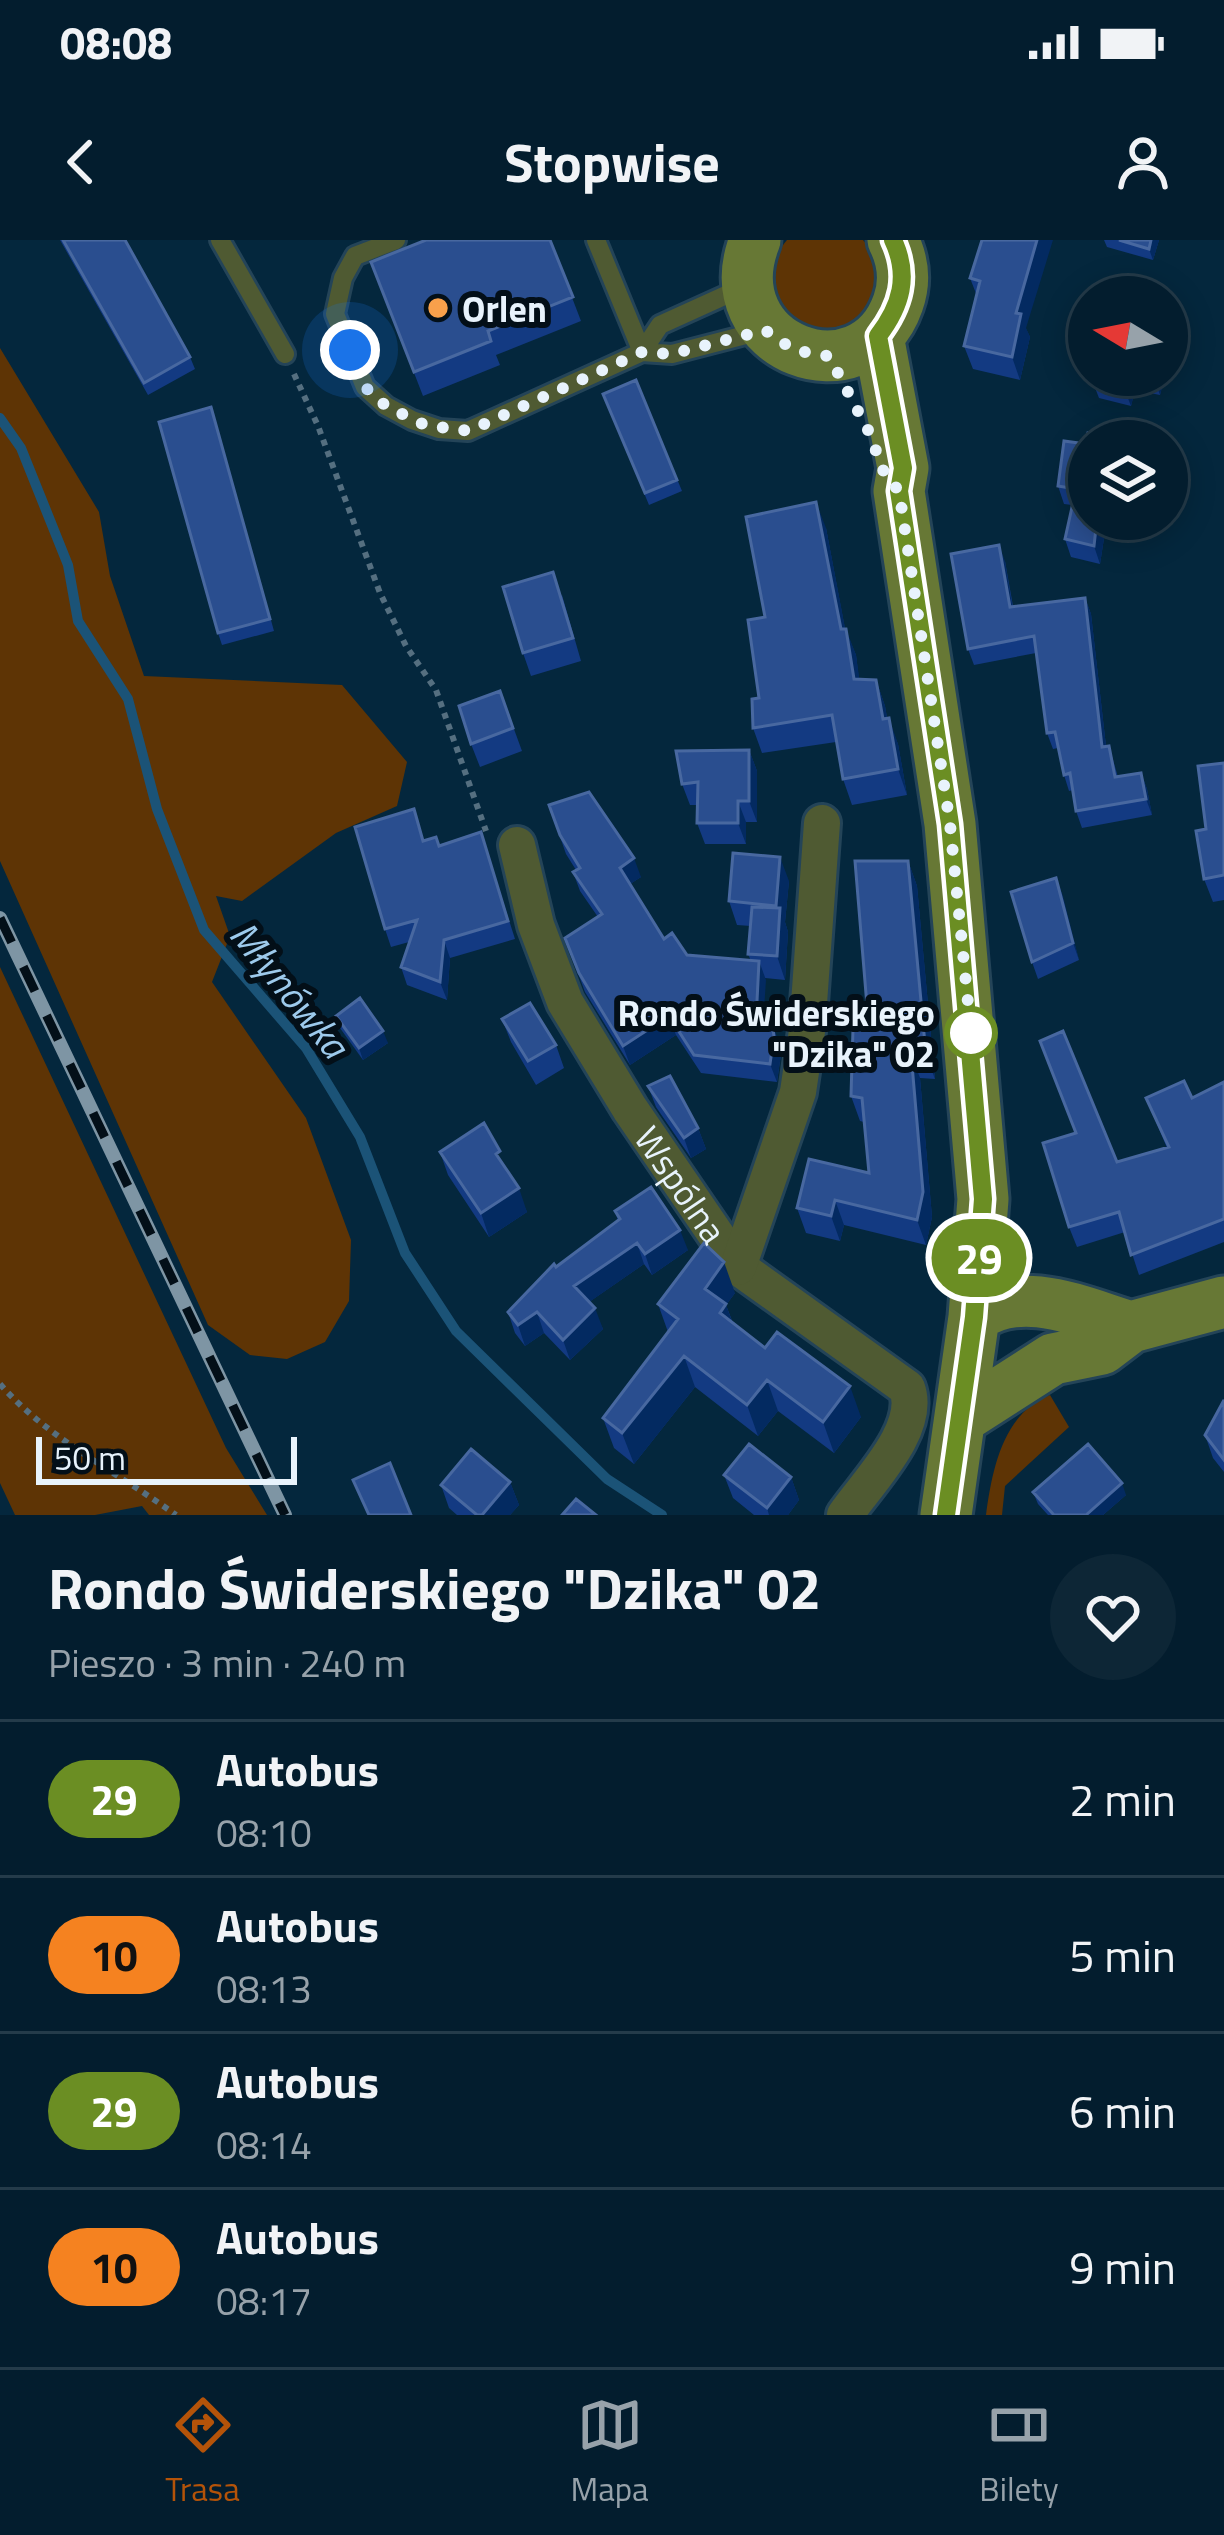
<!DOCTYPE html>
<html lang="pl">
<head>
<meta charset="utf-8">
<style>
  :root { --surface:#031d2e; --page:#0d2636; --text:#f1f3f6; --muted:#97a2aa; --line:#243b4a; --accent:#b45309 }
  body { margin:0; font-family:"Titillium Web",sans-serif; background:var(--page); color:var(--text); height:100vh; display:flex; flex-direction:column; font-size:45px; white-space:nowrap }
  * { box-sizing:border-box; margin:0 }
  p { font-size:39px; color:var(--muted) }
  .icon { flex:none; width:66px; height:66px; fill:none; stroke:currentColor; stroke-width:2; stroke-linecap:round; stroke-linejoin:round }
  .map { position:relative; height:1275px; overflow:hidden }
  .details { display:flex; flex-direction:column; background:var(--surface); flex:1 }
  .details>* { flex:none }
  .badge { padding:0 24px; border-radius:39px; font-size:42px; line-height:78px }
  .needle { width:78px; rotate:280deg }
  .tools { position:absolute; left:1068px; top:36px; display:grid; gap:24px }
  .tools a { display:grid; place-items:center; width:120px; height:120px; border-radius:50%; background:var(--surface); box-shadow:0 6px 30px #0003,0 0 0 3px var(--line); font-size:60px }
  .scale { position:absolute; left:36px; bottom:30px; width:261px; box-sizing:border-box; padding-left:12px; border:6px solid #e8f3fc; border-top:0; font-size:33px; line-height:42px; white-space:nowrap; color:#e8f3fc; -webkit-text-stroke:9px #030f18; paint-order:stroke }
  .you { position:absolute; width:60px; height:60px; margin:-30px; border:9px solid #fff; border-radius:50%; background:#1a73e8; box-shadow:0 0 0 18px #1a73e833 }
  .map>.badge { position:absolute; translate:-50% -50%; box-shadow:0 0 0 6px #fff }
  .round { display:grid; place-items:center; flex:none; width:126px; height:126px; border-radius:63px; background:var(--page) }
  .summary { display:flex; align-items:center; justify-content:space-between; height:204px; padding:0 48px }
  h1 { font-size:57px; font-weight:700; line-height:90px }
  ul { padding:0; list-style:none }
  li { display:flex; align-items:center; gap:36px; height:156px; padding:0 48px; border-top:3px solid var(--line) }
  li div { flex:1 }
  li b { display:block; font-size:45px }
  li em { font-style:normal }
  li .badge { min-width:132px; font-weight:700; text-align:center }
  .status { display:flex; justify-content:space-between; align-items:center; height:84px; padding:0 60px; background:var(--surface); direction:ltr }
  .status svg { height:33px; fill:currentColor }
  header { display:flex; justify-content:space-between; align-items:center; height:156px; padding:0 48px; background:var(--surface); font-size:54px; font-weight:700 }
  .tabs { display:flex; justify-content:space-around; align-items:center; height:168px; border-top:3px solid var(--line); background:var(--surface); font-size:33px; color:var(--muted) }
  .tabs a { display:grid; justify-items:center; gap:6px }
  .tabs .on { color:var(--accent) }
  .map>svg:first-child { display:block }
  .green { fill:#5e3405 }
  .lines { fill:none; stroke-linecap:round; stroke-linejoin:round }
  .stream { stroke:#1b5377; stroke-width:10 }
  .lane-casing { stroke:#244458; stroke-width:24 }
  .street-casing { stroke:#244458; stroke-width:42 }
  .secondary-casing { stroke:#244458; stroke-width:57 }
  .path { stroke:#556f80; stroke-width:6; stroke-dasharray:6 6; stroke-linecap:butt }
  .lane { stroke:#4f5a32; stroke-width:18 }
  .street { stroke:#4f5a32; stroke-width:36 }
  .secondary { stroke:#677835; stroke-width:51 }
  .rail-casing { stroke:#7e95a4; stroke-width:14 }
  .rail { stroke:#030f18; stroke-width:9; stroke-dasharray:27; stroke-linecap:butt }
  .wall { fill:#133a82 }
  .shaded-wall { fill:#032a61 }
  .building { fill:#2a4e8f; stroke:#4868a0; stroke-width:3 }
  .line-casing { stroke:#fff; stroke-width:27 }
  .line { stroke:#6b8e23; stroke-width:18 }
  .walk { stroke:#e8f3fc; stroke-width:12; stroke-dasharray:0 21.6 }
  .poi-dot { fill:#f8a04b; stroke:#030f18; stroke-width:4.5 }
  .stop-dot { fill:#fff; stroke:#6b8e23; stroke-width:6 }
  .labels { text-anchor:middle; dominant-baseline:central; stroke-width:12; stroke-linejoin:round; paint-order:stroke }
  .poi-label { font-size:36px; font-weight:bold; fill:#e8f3fc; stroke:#030f18; text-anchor:start }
  .stop-label { font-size:36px; font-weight:bold; fill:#e8f3fc; stroke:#030f18; text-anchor:end }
  .street-label { font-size:36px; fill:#e8f3fc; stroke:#030f18 }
  .water-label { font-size:39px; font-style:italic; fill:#9dcaec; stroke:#030f18 }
</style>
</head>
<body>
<div class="status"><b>08:08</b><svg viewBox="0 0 49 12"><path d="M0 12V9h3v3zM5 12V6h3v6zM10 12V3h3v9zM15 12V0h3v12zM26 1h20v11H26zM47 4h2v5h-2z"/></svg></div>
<header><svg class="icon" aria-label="back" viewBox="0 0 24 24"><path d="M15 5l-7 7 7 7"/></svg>Stopwise<svg class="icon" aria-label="person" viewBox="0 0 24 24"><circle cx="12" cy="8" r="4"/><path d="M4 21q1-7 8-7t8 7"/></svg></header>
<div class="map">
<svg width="1224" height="1275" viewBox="0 0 1224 1275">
  <rect width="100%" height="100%" fill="#04273d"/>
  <path class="green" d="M787,0H863C911,52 838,124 788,75C780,66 776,64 775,52C772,30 772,17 787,0Z
    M0,108L99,272L110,336L144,436L342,445L407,522L397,566L336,593L242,661L216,656L230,696L212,742L306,878L351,1000L349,1061L325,1102L287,1119L250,1115L208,1085L0,621Z
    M0,727L226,1208L267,1275H149L142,1266L95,1275H15L0,1243Z
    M1050,1155L1069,1187L1005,1246L1002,1275H986C992,1230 1003,1173 1050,1155Z"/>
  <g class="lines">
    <path class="stream" d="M0,178L21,208L68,325L78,381L128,459L157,569L204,690L306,808L360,897L405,1013L456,1091L607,1239L662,1275"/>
    <g class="lane-casing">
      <path id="lane" d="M220,0L285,114
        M396,0L355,16L343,38L335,74L365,147L386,166L412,180L439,189L468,191L642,112L672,114L761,91
        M596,0L642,112
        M642,112L660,85L746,46"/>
    </g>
    <g class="street-casing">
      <g id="street">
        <path id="s1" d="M517,605L536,685L565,762L630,869L738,1027L907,1148C922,1189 868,1242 845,1275"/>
        <path d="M738,1027L798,852L807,791L822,583"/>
      </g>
    </g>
    <g class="secondary-casing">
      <path id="secondary" d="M755,0C712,109 863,163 898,63C906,41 903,20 893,0
        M878,96L903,228L899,251L950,584L983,959L974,1077L946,1275
        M974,1077C1021,1043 1081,1072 1131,1087
        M961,1178L1053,1119L1102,1109L1131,1087L1224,1062"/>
    </g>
    <path class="path" d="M294,134L318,186L380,353L406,406L436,450L486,591
      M0,1144C48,1199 117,1232 176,1275"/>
    <use href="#lane" class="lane"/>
    <use href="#street" class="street"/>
    <use href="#secondary" class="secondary"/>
    <g class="rail-casing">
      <path id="rail" d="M0,678L285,1275"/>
    </g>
    <use href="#rail" class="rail"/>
  </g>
  <path class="wall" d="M60,0H125L190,117L195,129L148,155Z
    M550,0L581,81L496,115L500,125L423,156L371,22Z
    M982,0L1030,97L1020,140L973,129L964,106L977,56L970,38Z
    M1104,0H1159L1153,20L1107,7Z
    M1089,91V135H1165L1160,155L1135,150L1131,166L1099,158L1092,140L1086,138L1078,115Z
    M636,140L682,251L649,265L603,154Z
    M215,179L274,391L222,405L218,393Z
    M1088,193L1109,197L1110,201H1089V279H1107L1100,324L1071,317L1065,299L1072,265L1064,264L1058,246L1064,201L1086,204Z
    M826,288L845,389L856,415L859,440H876L885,466L887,478L898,504L907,555L852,565L843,539L836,502L762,513L753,488L759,458L765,377Z
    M1005,321L1013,366L1085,358L1091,374L1106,506H1109L1118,537L1141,533L1147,549L1152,575L1082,588L1076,571L1073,550L1069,551L1064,535L1058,508L1053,509L1047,493L1036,413L974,425L968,409Z
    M562,355L581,421L531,436L523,413Z
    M500,451L522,511L480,527L471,504Z
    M749,510L757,531V582H746V604H705L697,583L698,565H690L682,544Z
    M1224,523V660L1213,662L1204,639L1206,589Z
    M549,565L641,637L630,644L664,699L687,715L751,721L748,714L751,686L737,685L729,661L789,641L785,682L788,692L785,740L765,738L763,782L779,802L781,814L777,842L701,833L676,795L630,825L585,752L565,698L598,677L580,651L573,632L576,630L566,614Z
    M481,592L515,699L450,718L447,760L407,745L401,727L409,702L391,707L385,689L424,600L440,605Z
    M908,621L917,646L935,839L920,838L932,977L926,1005L844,985L840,1001L806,993L797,968L869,933L864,882L860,881L851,856L869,790Z
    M1056,638L1079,720L1038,739L1032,722Z
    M336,776L388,803L363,820L340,788Z
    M502,779L556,805L564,828L536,845L511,802Z
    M1224,842V1002L1139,1035L1125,992L1077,1007L1069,987L1117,922L1167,908L1146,858H1192Z
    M648,846L698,888L706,909L691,918L656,867Z
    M440,912L508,932L527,972L489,997L448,935Z
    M615,971L688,1010L652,1035L644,1024L589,1062L603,1089L570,1120L544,1093L525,1106L515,1093L508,1072L556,1027L618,981Z
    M735,1053L726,1065L733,1083L861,1177L834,1213L778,1171L758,1196L695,1147L634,1224L614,1208L603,1178L668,1092L658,1064Z
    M1224,1160V1232L1213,1218L1205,1195Z
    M724,1235L791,1237L799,1260L788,1275H754L733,1258Z
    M510,1242L519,1265L510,1275H457L449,1268L441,1245Z
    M1033,1252L1126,1255L1103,1275H1048L1038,1264Z"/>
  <path class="shaded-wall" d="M1037,0H1053L1026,88L1030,97L1020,140L1012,117L1016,73Z
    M1151,0H1159L1153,20L1149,9Z
    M1125,135H1130L1135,150L1131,166L1122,143Z
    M1153,135H1165L1160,155Z
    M816,262L826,288L850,414L846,389L856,415L863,465L854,439L841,389Z
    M1097,279H1107L1100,324L1094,306Z
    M999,305L1005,321L1015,383L1010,367Z
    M1085,358L1091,374L1108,524L1102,507Z
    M876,440L885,466L892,505L883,479Z
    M889,478L898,504L907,555L898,529Z
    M749,510L757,531V582L749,561Z
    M1141,533L1147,549L1152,575L1146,559Z
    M738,561L746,582V604L738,583Z
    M780,617L789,641L785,682L788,692L785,740L777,716L780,676L776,666Z
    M634,618L641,637L627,646L620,628Z
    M908,621L917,646L935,839L926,815Z
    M1056,638L1063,656L1079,720L1073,703Z
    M444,700L450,718L447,760L440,742Z
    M759,721L766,740L762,800L756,781Z
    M669,776L676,795L630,825L623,806Z
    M772,783L779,802L781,814L777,842L770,824Z
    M383,791L388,803L363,820L359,808Z
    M911,813L920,838L932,977L926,1005L917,980Z
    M698,888L706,909L691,918L684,898Z
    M519,948L527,972L489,997L481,973Z
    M835,960L844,985L840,1001L831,976Z
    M680,990L688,1010L652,1035L645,1014Z
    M637,1003L644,1024L582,1067L574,1046Z
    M724,1022L735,1053L726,1065L737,1095L731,1104L705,1049Z
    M595,1068L603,1089L570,1120L563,1100Z
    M537,1072L544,1093L525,1106L518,1085Z
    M684,1116L695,1147L634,1224L622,1193Z
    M767,1140L778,1171L758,1196L747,1165Z
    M850,1146L861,1177L834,1213L823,1182Z
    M791,1237L799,1260L788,1275H769L767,1268Z
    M510,1242L519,1265L510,1275H482Z
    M1122,1243L1126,1255L1103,1275H1086Z"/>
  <path class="building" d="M63,0H125L190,117L144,143Z
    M426,0H550L573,57L488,91L491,101L414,132L371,22Z
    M982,0H1037L1016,73L1021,74L1012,117L964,106L980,41L970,38Z
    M1119,0H1151L1149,9Z
    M1083,89L1089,91V118L1078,115Z
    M1091,135H1125L1122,143Z
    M636,140L677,240L645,253L603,154Z
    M211,167L270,379L218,393L159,182Z
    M1088,193L1109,197L1108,201H1089V279H1097L1094,306L1065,299L1076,249L1058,246L1064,201L1086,204Z
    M816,262L841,389H846L854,439L876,440L883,479L889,478L898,529L843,539L832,475L753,488L752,459L759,458L748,380L765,377L746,277Z
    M999,305L1010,367L1085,358L1102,507L1109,506L1115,537L1141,533L1146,559L1076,571L1070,533L1064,535L1055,492L1047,493L1034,396L968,409L951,314Z
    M553,332L573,398L523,413L503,347Z
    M500,451L513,488L471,504L459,466Z
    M749,510V561H738V583H697L698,542L682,544L676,511Z
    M1224,523V635L1204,639L1196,591L1206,589L1198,526Z
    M589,552L634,618L620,628L664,699L672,693L687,715L759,721L756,781L772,783L774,796L770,824L694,815L669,776L623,806L579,733L565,698L602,674L573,632L580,628L560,595L549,565Z
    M414,569L423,601L436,597L439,606L481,592L508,681L444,700L440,742L401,727L417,680L385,689L355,587Z
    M733,613L780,617L776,666L729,661Z
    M855,621H908L926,815L911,813L923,952L917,980L835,960L831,976L797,968L809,919L869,933L862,858L851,856L853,789L869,790Z
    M1056,638L1073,703L1032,722L1011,652Z
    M752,667L780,668L777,716L748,714Z
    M360,758L383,791L359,808L336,776Z
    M530,763L556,805L528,821L502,779Z
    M1063,791L1117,922L1169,907L1146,858L1184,841L1192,858L1224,842V979L1131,1015L1119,972L1069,987L1043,903L1076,893L1040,801Z
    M670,836L698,888L684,898L648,846Z
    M484,883L500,911L496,914L519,948L481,973L440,912Z
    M651,947L680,990L645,1014L637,1003L574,1046L595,1068L563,1100L537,1072L518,1085L508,1072L554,1024L556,1027L620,979L615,971Z
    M704,1003L724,1022L705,1049L726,1064L720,1073L765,1108L777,1092L850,1146L823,1182L767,1140L747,1165L684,1116L622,1193L603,1178L678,1079L658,1064Z
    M1224,1160V1220L1205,1195Z
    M749,1204L791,1237L767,1268L724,1235Z
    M1088,1204L1122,1243L1086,1275H1054L1033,1252Z
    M471,1209L510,1242L482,1275H477L441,1245Z
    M390,1223L411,1275H369L353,1240Z
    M576,1259L596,1275H562Z"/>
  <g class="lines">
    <g class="line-casing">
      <path id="line" d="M893,0C910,36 901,66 878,96L903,228L899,251L950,584L983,959L974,1077L946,1275"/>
    </g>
    <use href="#line" class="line"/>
    <path class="walk" d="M350,110L365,147L386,166L425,185L469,191L642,112L672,114L765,90C786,107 802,114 829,116L869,192L885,235L899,251L950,584L971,793"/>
  </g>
  <circle class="poi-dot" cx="438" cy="68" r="12"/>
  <circle class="stop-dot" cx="971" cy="793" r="24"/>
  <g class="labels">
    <g class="poi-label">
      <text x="462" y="68">Orlen</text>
    </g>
    <g class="stop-label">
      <text x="935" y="772">Rondo Świderskiego<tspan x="935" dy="41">"Dzika" 02</tspan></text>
    </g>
    <g class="street-label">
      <text stroke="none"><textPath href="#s1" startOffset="381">Wspólna</textPath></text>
    </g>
    <g class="water-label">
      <text transform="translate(290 749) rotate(51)">Młynówka</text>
    </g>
  </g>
</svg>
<div class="tools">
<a><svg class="needle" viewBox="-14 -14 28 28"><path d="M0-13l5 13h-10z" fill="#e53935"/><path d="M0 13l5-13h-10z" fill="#97a2aa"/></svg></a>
<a><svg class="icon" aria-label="layers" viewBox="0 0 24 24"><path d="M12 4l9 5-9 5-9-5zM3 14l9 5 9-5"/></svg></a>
</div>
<div class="scale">50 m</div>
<div class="you" style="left:350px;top:110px"></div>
<b class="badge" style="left:979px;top:1018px;background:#6b8e23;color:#fff">29</b>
</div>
<section class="details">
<div class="summary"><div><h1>Rondo Świderskiego &quot;Dzika&quot; 02</h1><p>Pieszo · 3 min · 240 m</p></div><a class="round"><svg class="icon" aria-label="heart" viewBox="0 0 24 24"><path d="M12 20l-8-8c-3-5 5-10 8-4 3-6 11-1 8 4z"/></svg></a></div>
<ul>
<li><span class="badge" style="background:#6b8e23;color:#fff">29</span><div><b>Autobus</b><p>08:10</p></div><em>2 min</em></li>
<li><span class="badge" style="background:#f58220;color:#111">10</span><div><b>Autobus</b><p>08:13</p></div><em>5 min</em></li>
<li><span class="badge" style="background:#6b8e23;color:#fff">29</span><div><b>Autobus</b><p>08:14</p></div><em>6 min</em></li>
<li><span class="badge" style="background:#f58220;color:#111">10</span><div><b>Autobus</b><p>08:17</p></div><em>9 min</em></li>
</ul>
</section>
<nav class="tabs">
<a class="on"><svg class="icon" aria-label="directions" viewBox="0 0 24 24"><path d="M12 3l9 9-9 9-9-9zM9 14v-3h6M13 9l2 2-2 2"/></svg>Trasa</a>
<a><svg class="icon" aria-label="map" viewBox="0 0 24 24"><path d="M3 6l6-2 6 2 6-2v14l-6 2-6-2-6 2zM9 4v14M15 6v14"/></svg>Mapa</a>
<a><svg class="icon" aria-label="tickets" viewBox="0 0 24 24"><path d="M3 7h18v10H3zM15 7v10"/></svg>Bilety</a>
</nav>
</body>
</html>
